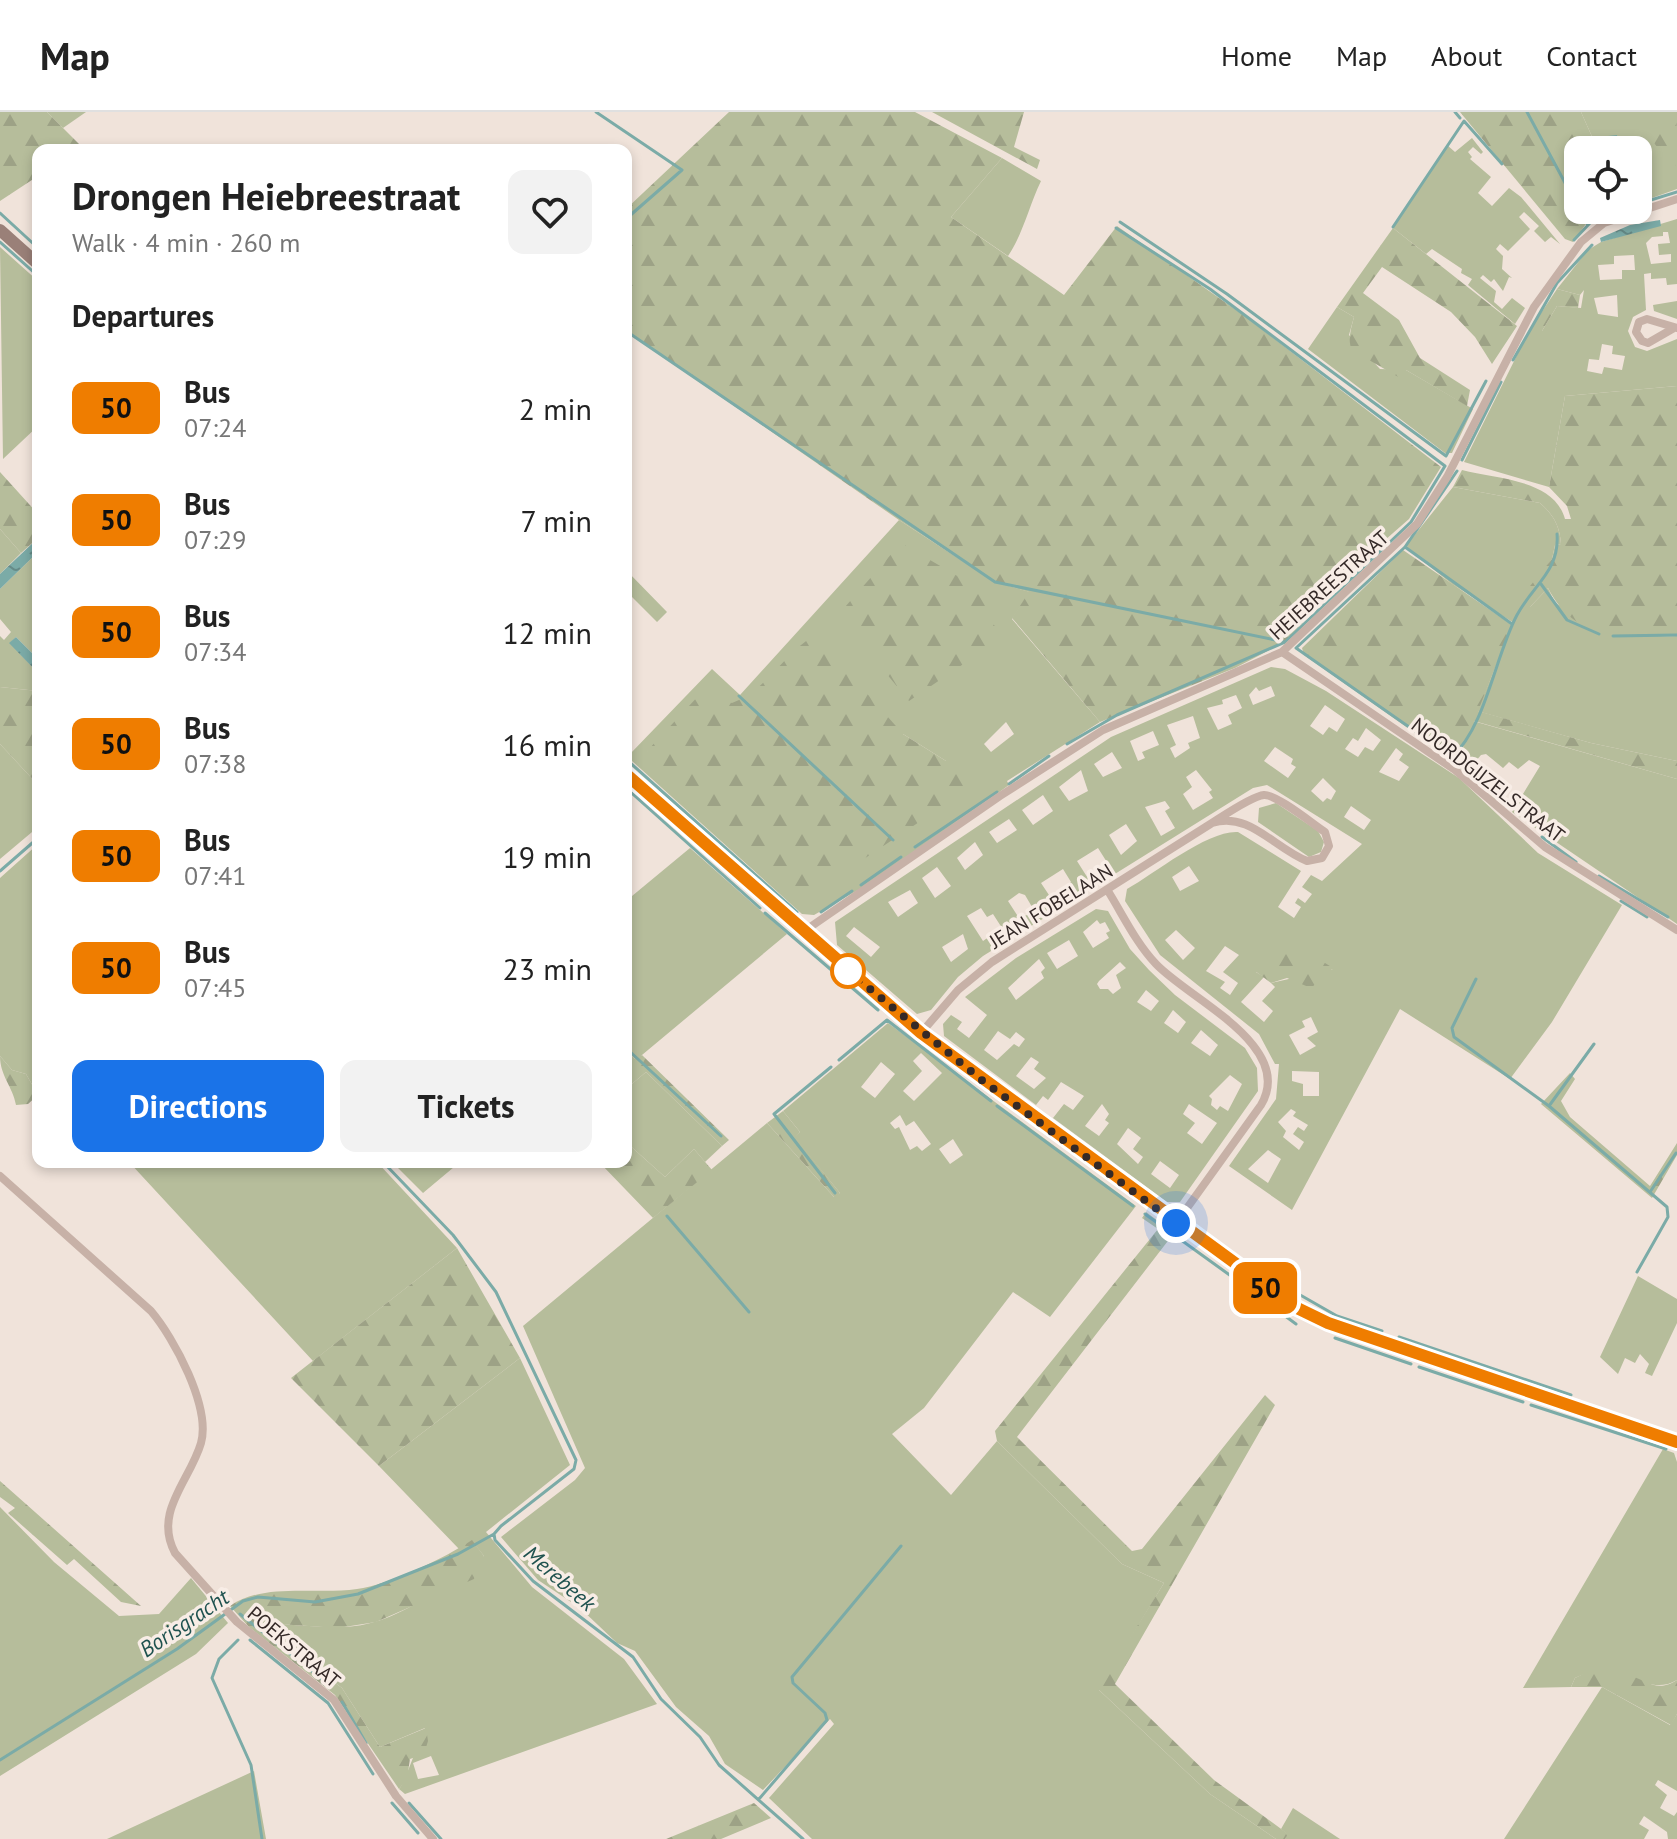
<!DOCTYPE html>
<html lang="en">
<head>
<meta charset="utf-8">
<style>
  :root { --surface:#fff; --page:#f2f2f2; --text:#222; --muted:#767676; --line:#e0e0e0; --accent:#1a73e8 }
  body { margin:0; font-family:"PT Sans",sans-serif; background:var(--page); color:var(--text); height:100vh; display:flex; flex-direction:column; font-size:30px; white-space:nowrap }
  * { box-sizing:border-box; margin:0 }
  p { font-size:26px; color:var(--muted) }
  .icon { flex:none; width:44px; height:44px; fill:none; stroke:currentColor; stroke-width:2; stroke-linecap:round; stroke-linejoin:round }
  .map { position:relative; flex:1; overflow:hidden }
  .sheet { position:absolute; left:32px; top:32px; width:600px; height:1024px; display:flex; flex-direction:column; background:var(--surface); border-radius:16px; box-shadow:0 4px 12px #0003 }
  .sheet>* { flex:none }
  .badge { padding:0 16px; border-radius:12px; font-size:28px; line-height:52px }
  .tools { position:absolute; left:1564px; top:24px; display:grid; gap:16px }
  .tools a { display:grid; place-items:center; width:88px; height:88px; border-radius:16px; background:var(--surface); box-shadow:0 4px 12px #0003; font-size:40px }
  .you { position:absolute; width:40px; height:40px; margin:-20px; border:6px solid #fff; border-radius:50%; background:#1a73e8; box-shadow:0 0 0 12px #1a73e833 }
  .map>.badge { position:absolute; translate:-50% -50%; box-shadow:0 0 0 4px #fff }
  h2 { padding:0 40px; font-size:30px; line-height:72px }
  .round { display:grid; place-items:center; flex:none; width:84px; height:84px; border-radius:16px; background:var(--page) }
  .summary { display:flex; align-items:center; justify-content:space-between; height:136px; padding:0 40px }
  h1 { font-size:38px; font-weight:600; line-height:60px }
  .cta { display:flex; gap:16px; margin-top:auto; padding:16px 40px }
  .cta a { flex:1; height:92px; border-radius:16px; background:var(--accent); color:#fff; font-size:32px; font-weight:600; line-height:92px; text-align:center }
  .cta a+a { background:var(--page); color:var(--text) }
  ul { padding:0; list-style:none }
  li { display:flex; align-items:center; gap:24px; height:112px; padding:0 40px }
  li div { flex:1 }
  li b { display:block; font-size:30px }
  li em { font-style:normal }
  li .badge { min-width:88px; font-weight:700; text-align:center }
  header { display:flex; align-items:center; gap:48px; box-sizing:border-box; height:112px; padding:0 40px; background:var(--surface); border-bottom:2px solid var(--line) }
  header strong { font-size:38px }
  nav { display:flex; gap:44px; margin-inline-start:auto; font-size:28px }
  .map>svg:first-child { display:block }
  .green { fill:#b6bd9b; fill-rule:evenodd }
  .forest { fill:url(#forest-firs) }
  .water { fill:url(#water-ripples) }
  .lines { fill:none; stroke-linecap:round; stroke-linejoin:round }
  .stream { stroke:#7baba7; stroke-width:3 }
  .street { stroke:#c7b1a7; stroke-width:8 }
  .secondary { stroke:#9a8078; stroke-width:12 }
  .line-casing { stroke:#fff; stroke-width:18 }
  .line { stroke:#ef7d00; stroke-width:12 }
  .walk { stroke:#342927; stroke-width:8; stroke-dasharray:0 14.4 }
  .stop-dot { fill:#fff; stroke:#ef7d00; stroke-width:4 }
  .labels { text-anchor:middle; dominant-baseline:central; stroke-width:7; stroke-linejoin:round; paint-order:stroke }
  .street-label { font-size:20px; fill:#342927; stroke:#f8ede6 }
  .water-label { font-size:22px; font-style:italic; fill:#1f524f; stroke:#f8ede6 }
</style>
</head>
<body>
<header>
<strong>Map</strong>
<nav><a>Home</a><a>Map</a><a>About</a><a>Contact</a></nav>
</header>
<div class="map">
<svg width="1677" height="1727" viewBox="0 0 1677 1727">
  <defs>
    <pattern id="forest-firs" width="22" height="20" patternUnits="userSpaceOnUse" patternTransform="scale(2)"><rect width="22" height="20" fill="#b6bd9b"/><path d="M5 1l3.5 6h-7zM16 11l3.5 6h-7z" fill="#9da286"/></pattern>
    <pattern id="water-ripples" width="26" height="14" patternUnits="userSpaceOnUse" patternTransform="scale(2)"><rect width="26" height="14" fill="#7baba7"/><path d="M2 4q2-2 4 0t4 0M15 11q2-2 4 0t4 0" fill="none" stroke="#668b88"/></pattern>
  </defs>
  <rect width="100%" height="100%" fill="#f0e3da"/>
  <path class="green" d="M47,0H86L63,16Z
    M1581,0H1677V77L1638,91V38H1598Z
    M1472,26L1483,40L1481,42L1473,35L1468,40L1472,45L1470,47L1491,65L1478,81L1492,94L1509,76L1521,85L1560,132L1551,125L1545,130L1534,119L1539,114L1524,100L1519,105L1530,117L1508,139L1500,132L1496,137L1503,144L1502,157L1512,166L1509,165L1503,179L1494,167L1491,170L1483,163L1480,166L1496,179L1494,190L1502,197L1512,186L1525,196L1515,212L1468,173L1472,167L1461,161L1462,157L1432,137L1426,142L1393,116L1447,33L1455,40Z
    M1002,46L1041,69C1029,94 1023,122 1008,144L951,105Z
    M1677,107V172L1667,173L1666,166L1651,167V161L1644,162L1646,198L1633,205L1628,219L1635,235L1647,239L1677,227V274L1565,284L1549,375L1464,350L1529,219H1542L1557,194L1581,196L1584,178L1580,183L1557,177L1588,138L1601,130ZM1663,120H1668L1670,131L1658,132L1659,143L1671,142V150L1651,152L1646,131L1652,125L1663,124ZM1634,143L1635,158H1622V167L1600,168L1598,153L1614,152V144ZM1617,183L1618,205L1598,202L1594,186ZM1602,232L1613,234L1612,242L1625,244L1622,258L1604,255L1602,262L1587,259L1589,247L1599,248Z
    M0,135L38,169V314L3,347Z
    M1677,189V207L1654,199L1653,193Z
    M1337,195L1354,205L1349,223L1380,257L1406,258L1473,297L1452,341H1445L1308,237Z
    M1453,375L1540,391C1554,403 1560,415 1561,432L1555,433L1552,447L1540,464L1530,495L1548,476L1555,491L1611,521L1677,525V649L1591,631L1477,599L1514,511L1452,472L1405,435Z
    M899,408L995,470L1030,480L1012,507L1100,610L1007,669L1009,673L998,681L860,777L814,803L802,802L632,649L630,642L712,557L740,583ZM1006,610L1014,622L991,640L984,632ZM903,622L946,649L647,639Z
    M0,417L21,441L0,462Z
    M38,440V547L16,525L10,531L38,561V579L0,575V524L4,528L11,520L0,507V477Z
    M1271,555L1285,557L1326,579L1459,666L1538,741L1622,793L1552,910L1510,967L1400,897L1292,1098L1229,1054L1276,987L1279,952H1275L1259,922L1160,843L1125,789L1127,777C1155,761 1208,718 1238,720L1301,759L1278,795L1294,806L1301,795L1295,791L1298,786L1305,791L1312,782L1302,775L1311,763L1322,769L1362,732L1267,673L1253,676L983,844L958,865L931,898L917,902L837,833L835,810L1111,625ZM1271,574L1275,584L1253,593L1249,583L1256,575L1259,579ZM1236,583L1242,596L1228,603L1232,612L1218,618L1207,596L1223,592L1222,588ZM1325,593L1345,607L1337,620L1329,615L1323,623L1310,614ZM1193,604L1200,626L1188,631L1190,636L1175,646L1170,636L1176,633L1167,613ZM1366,616L1381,628L1373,639L1365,635L1358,645L1345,637L1353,626L1358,629ZM1153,619L1159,633L1142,640L1145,646L1138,649L1130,629ZM1275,635L1293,647L1291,652L1296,655L1288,666L1264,649ZM1396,636L1403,642L1399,648L1409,655L1399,669L1379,660ZM1112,640L1122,656L1103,665L1094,652ZM1081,658L1088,679L1069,689L1059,675ZM1196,658L1212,678L1209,680L1213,686L1193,698L1183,682L1192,675L1186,665ZM1323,666L1336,679L1331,688L1327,686L1323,690L1311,679ZM1043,683L1053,699L1033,713L1022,698ZM1165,689L1170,696L1165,699L1175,716L1161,724L1145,695ZM1351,694L1371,708L1364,718L1344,705ZM1009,707L1017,718L997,731L989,720ZM1126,712L1137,729L1121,743L1109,723ZM975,730L983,743L965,758L957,746ZM1098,736L1110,755L1089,768L1077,749ZM1189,754L1199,769L1180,779L1172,765ZM937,755L951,774L935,786L922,766ZM1063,757L1071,770L1051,786L1041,771ZM910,778L918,791L898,805L888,790ZM1019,781L1025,783L1035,800L1019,806L1008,789ZM981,796L987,805L993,802L1002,816L983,829L967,804ZM854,815L880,835L871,845L846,824ZM1176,818L1195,836L1183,848L1165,828ZM963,822L968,837L951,850L942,835ZM1225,834L1239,843L1223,860L1238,871L1230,883L1220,876L1225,870L1206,859ZM1333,857L1271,871L1275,875L1262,889L1273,899L1264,910L1241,890L1264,865L1256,860ZM1311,905L1318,920L1307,926L1316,934L1300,943L1289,923L1305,915L1302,909ZM1292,959L1319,960V984H1303V972L1292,969ZM1291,997L1296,1000L1293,1004L1308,1013L1304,1019L1298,1015L1293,1022L1304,1030L1299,1038L1283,1025L1286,1019L1278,1010ZM1268,1038L1281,1047L1268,1071L1248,1057Z
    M1473,609L1677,667V812L1512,700L1540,654L1529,648L1518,657L1509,650L1503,656L1486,642L1481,643L1475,650L1507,678L1496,688L1457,654L1452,647L1463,635Z
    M0,632L38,673V715L0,747Z
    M1276,691L1318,719L1324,730L1321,740L1309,745L1258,710L1259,696Z
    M38,732V983L26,962L12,958L0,944V766Z
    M690,736L787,822L636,948L626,937V789Z
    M1096,797L1108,799L1130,837L1149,858L1175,883L1245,936L1257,956L1258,979L1180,1090H1167L1053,1006L1064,992L1073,998L1084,984L1061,970L1048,988L1043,984L1036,993L944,924L943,912L951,903L962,910L957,917L969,926L987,903L965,885L1016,846ZM1097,808L1100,812L1105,810L1110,819L1106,821L1109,826L1093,836L1083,820ZM1069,828L1078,844L1057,857L1047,841ZM1039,847L1045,856L1041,860L1044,866L1016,888L1008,876ZM1120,850L1126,856L1116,863L1121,876L1113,882L1108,877H1100L1097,872L1099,869ZM1146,878L1159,889L1151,899L1137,890ZM1173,898L1186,910L1178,921L1164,911ZM1201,918L1218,933L1210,944L1191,931ZM998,919L1010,927L1016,920L1025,927L1019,935L1014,932L997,948L984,938ZM1031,945L1039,950L1034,957L1046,966L1034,977L1016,964ZM1230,963L1242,972L1228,999L1220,994L1217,998L1211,993L1212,987L1209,984ZM1102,992L1109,1002L1105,1008L1109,1011L1099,1024L1085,1014ZM1189,992L1217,1011L1202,1032L1187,1021L1195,1011L1183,1002ZM1128,1016L1141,1026L1133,1037L1143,1045L1138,1052L1117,1032ZM1160,1049L1179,1063L1170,1076L1151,1062Z
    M888,911L1136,1094L1050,1205L1013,1180L924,1296L892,1322L951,1383L997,1329L1122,1452L1164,1471L1099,1578L1210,1682L1276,1727H812L769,1686L834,1612L830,1607L763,1678L725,1652L709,1624L676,1595L635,1539L617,1531L580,1496L538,1468L501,1425L575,1368L585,1356L523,1214L767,1011L834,1085L840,1081L794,1025L800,1020L783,999ZM921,941L942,961L914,989L903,979L922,959L913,949ZM881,950L895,962L875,986L861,975ZM900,1003L906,1014L914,1009L931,1032L922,1039L917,1034L910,1038L899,1015L895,1017L890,1011ZM953,1027L963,1043L950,1052L939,1037Z
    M646,960L722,1034L705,1050L694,1037L665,1065L626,1030V977Z
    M129,1050H377L457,1136L313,1249Z
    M392,1050H460L423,1081Z
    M1638,1164L1677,1187V1211L1652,1264L1645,1261L1649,1252L1640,1242L1635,1251L1625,1246L1618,1262L1600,1245Z
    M520,1246L570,1353L486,1420L532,1475L624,1547L657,1592L405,1682L399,1677C404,1673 419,1628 425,1616L380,1635L342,1576L261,1516L263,1511C287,1512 312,1515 337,1515C393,1517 441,1475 484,1444L472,1429L459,1437L379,1354ZM431,1644L439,1663L418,1667L413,1651Z
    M1663,1337L1674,1341L1677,1350V1568C1646,1587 1617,1545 1575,1566L1571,1575L1523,1576Z
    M0,1395L54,1450L119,1504L159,1502L191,1466L228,1511L196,1542L0,1664Z
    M1602,1575L1670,1613L1677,1602V1679L1658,1668L1655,1673L1667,1683L1660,1696L1674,1704L1677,1700V1727H1668L1667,1720L1644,1704L1639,1712L1649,1718L1644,1727H1504Z
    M254,1659L266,1727H107Z
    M1293,1696L1340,1727H1285L1287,1722L1281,1717Z"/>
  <path class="forest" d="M0,0H47L82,35L38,38V64L0,89Z
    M729,0H915L1002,46L951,105L1064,183L1117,114L1246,205L1441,355L1409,407L1352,457L1285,530L1235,556L1100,610L1012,506L1029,480L995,470L899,408L626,219V97Z
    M932,0H1024L1014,35L1040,48L1037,57Z
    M1460,0H1581L1598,38H1578V98H1602L1588,109L1573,130L1565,127Z
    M1666,0H1677L1675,58L1644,18Z
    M1393,116L1517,214L1492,252L1475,225L1451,200L1382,155L1363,181L1399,208L1420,246L1470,278L1467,294L1406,258L1400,266L1369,248L1359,249C1346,235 1349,223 1354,205L1337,195Z
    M1557,177L1580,183L1578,196L1557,194L1542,219H1529Z
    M1677,274V525C1623,522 1576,531 1548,476L1530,495L1523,497L1518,489L1552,447L1555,433L1561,432C1560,415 1554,403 1540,391L1453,375L1462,358C1496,367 1554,367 1565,407H1571L1567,394L1549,375L1565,284Z
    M0,360L38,402V426L21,441L0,417Z
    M901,431L1000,489L991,509L1003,525L909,589L838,503Z
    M1403,438L1512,513L1478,599L1591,631L1677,649V667L1474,609L1463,635L1452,647L1304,543L1302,536Z
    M626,458L667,500L657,510L626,479Z
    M815,523L903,622L946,649L970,676L807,785L647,639L702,580L732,591C768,577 782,543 815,523Z
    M0,575L38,579V673L0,632Z
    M1282,824L1333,856L1311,876L1287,866L1271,871L1255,859Z
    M626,937L635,947L642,943L729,1028L722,1034L646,960L626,977V960L631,955L626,949Z
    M0,944L12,958L26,962L38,983L28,992L16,993C13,975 0,964 0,944Z
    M1570,961L1575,967L1561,989L1570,1005L1650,1074L1677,1031V1043L1652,1086L1541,992Z
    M783,999L800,1020L795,1025L840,1081L835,1086L767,1011Z
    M626,1030L665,1065L694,1037L712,1058L653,1106L599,1050H626Z
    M1146,1100L1174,1121L1017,1325L1132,1439L1142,1437L1265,1283L1275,1293L1115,1572L1214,1668L1288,1722L1285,1727H1276L1210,1682L1098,1577L1164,1471L1122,1452L997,1329L995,1319L1158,1117L1142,1106Z
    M457,1136L520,1246L379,1354L291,1266Z
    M0,1369L141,1494L121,1490L74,1447L67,1453L8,1401L15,1396L0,1385Z
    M472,1428L484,1444L474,1467L376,1510L338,1516L263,1511L261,1516L342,1576L380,1635L426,1616L428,1629L424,1642L410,1647L407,1667L399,1677L335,1583L249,1515L230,1494C264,1470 316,1483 357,1477C389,1473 445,1446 472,1428Z
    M1589,1559C1602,1560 1617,1559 1629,1563C1648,1569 1657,1581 1677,1568V1602L1671,1613L1602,1575H1571L1575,1566Z
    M754,1691L771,1706L721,1727H666Z"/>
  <path class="water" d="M1617,23L1618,38H1601L1599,25Z
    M1660,108L1661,114L1601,130L1600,126L1630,113Z
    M38,426V440L0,477V462Z
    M16,525L38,547V561L9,531Z"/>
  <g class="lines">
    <path class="stream" d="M596,0L682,58L626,107
      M1455,0L1460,6
      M1527,0L1578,95
      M1638,92L1677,80
      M1579,98L1588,113
      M0,101L38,136
      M1120,110L1227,182L1446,344L1486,269
      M1393,115L1464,9L1502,52
      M1574,128L1590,111L1618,98
      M0,130L38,164
      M626,219L995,470L1285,530
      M1513,248L1557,171L1592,133
      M1462,348L1501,270
      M1457,359L1405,435L1296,536L1452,645C1486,614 1495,544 1517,503C1533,473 1560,459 1557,422
      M1405,435L1512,512
      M1541,472L1567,508L1599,522
      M1613,524L1677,523
      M739,584L893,728
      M1067,632L1117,603L1285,530L1411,410L1445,354L1210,177L1116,116
      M627,648L797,800
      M1009,672L1049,644
      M626,676L760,796
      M1542,725L1576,750
      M915,735L997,680
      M0,759L38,726
      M1599,764L1668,805
      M861,773L901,745
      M1621,789L1647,805
      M821,800L852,779
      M765,801L878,898
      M1476,867L1452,916L1454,925L1549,994L1667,1095L1668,1105L1637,1160
      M626,936L721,1024
      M839,948L887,908L991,989
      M831,955L774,1002L835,1081
      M997,994L1133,1094
      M1549,994L1594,932
      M383,1050L453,1123L496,1180L576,1348L574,1357L501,1414L494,1422L495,1428L533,1469L633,1545L661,1587L700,1625L719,1653L803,1727
      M1650,1080L1676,1041
      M1145,1102L1231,1164
      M667,1104L749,1200
      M1274,1168L1337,1204L1382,1219
      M1239,1170L1296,1212
      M1399,1225L1571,1283
      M1335,1226L1411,1252
      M1419,1255L1523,1290
      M1531,1293L1666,1337
      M240,1502L328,1572
      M238,1528L219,1547L212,1566L251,1653L262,1727
      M250,1528L328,1591L373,1662
      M342,1590L366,1631
      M0,1648L177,1537L243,1489L258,1485L315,1490L358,1482L458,1442L494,1422
      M759,1687L827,1608L825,1601L793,1571L792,1565L901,1434
      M392,1691L418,1721
      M409,1691L441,1727"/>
    <path class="street" d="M1674,216L1648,231L1642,229L1636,220L1639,210L1647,207L1677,216
      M1282,540L1455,658L1545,735L1677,818
      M1108,779C1123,803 1136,831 1156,852C1189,887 1296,934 1261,993L1177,1110
      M803,820L1000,684L1103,618L1282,540L1417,412L1447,365L1534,195L1581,130L1604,111L1677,87
      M921,921L958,878L992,850L1212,711C1223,704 1252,684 1264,683C1276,682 1313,712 1325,720L1329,734L1322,746L1307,749C1274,736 1249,699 1212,711
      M0,1064L151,1199C174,1226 211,1295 201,1331C190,1369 153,1400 175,1441L237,1510L334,1588L396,1684L433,1727"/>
    <path class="secondary" d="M0,118L38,152
      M626,662L921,921L1295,1195L1328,1211L1677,1330"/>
  </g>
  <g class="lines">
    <g class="line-casing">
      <path id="line" d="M626,662L921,921L1295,1195L1328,1211L1677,1330"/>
    </g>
    <use href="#line" class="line"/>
    <path class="walk" d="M848,859L983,969L1176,1111"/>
  </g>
  <circle class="stop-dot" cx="848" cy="859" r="16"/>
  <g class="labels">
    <g class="street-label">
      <text transform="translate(1329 473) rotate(-42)">HEIEBREESTRAAT</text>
      <text transform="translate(1488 668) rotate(38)">NOORDGIJZELSTRAAT</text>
      <text transform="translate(1051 794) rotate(-32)">JEAN FOBELAAN</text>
      <text transform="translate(294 1535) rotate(40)">POEKSTRAAT</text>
    </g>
    <g class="water-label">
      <text transform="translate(560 1466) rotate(41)">Merebeek</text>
      <text transform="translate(184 1511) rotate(-34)">Borisgracht</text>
    </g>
  </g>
</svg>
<div class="tools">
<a><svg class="icon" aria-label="locate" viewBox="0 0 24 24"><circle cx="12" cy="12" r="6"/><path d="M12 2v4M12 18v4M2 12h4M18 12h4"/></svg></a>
</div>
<div class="you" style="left:1176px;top:1111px"></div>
<b class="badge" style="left:1265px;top:1176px;background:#ef7d00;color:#111">50</b>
<section class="sheet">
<div class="summary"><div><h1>Drongen Heiebreestraat</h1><p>Walk · 4 min · 260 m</p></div><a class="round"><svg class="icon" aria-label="heart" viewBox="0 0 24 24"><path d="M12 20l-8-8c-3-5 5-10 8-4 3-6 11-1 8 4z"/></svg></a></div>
<h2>Departures</h2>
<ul>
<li><span class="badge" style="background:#ef7d00;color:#111">50</span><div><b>Bus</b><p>07:24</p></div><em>2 min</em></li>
<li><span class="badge" style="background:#ef7d00;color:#111">50</span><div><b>Bus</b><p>07:29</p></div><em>7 min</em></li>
<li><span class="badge" style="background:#ef7d00;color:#111">50</span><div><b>Bus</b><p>07:34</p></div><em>12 min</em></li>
<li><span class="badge" style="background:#ef7d00;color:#111">50</span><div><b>Bus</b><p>07:38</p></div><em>16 min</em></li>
<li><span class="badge" style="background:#ef7d00;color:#111">50</span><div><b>Bus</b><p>07:41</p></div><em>19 min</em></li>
<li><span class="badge" style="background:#ef7d00;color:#111">50</span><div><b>Bus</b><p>07:45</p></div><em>23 min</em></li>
</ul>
<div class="cta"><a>Directions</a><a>Tickets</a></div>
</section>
</div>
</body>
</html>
